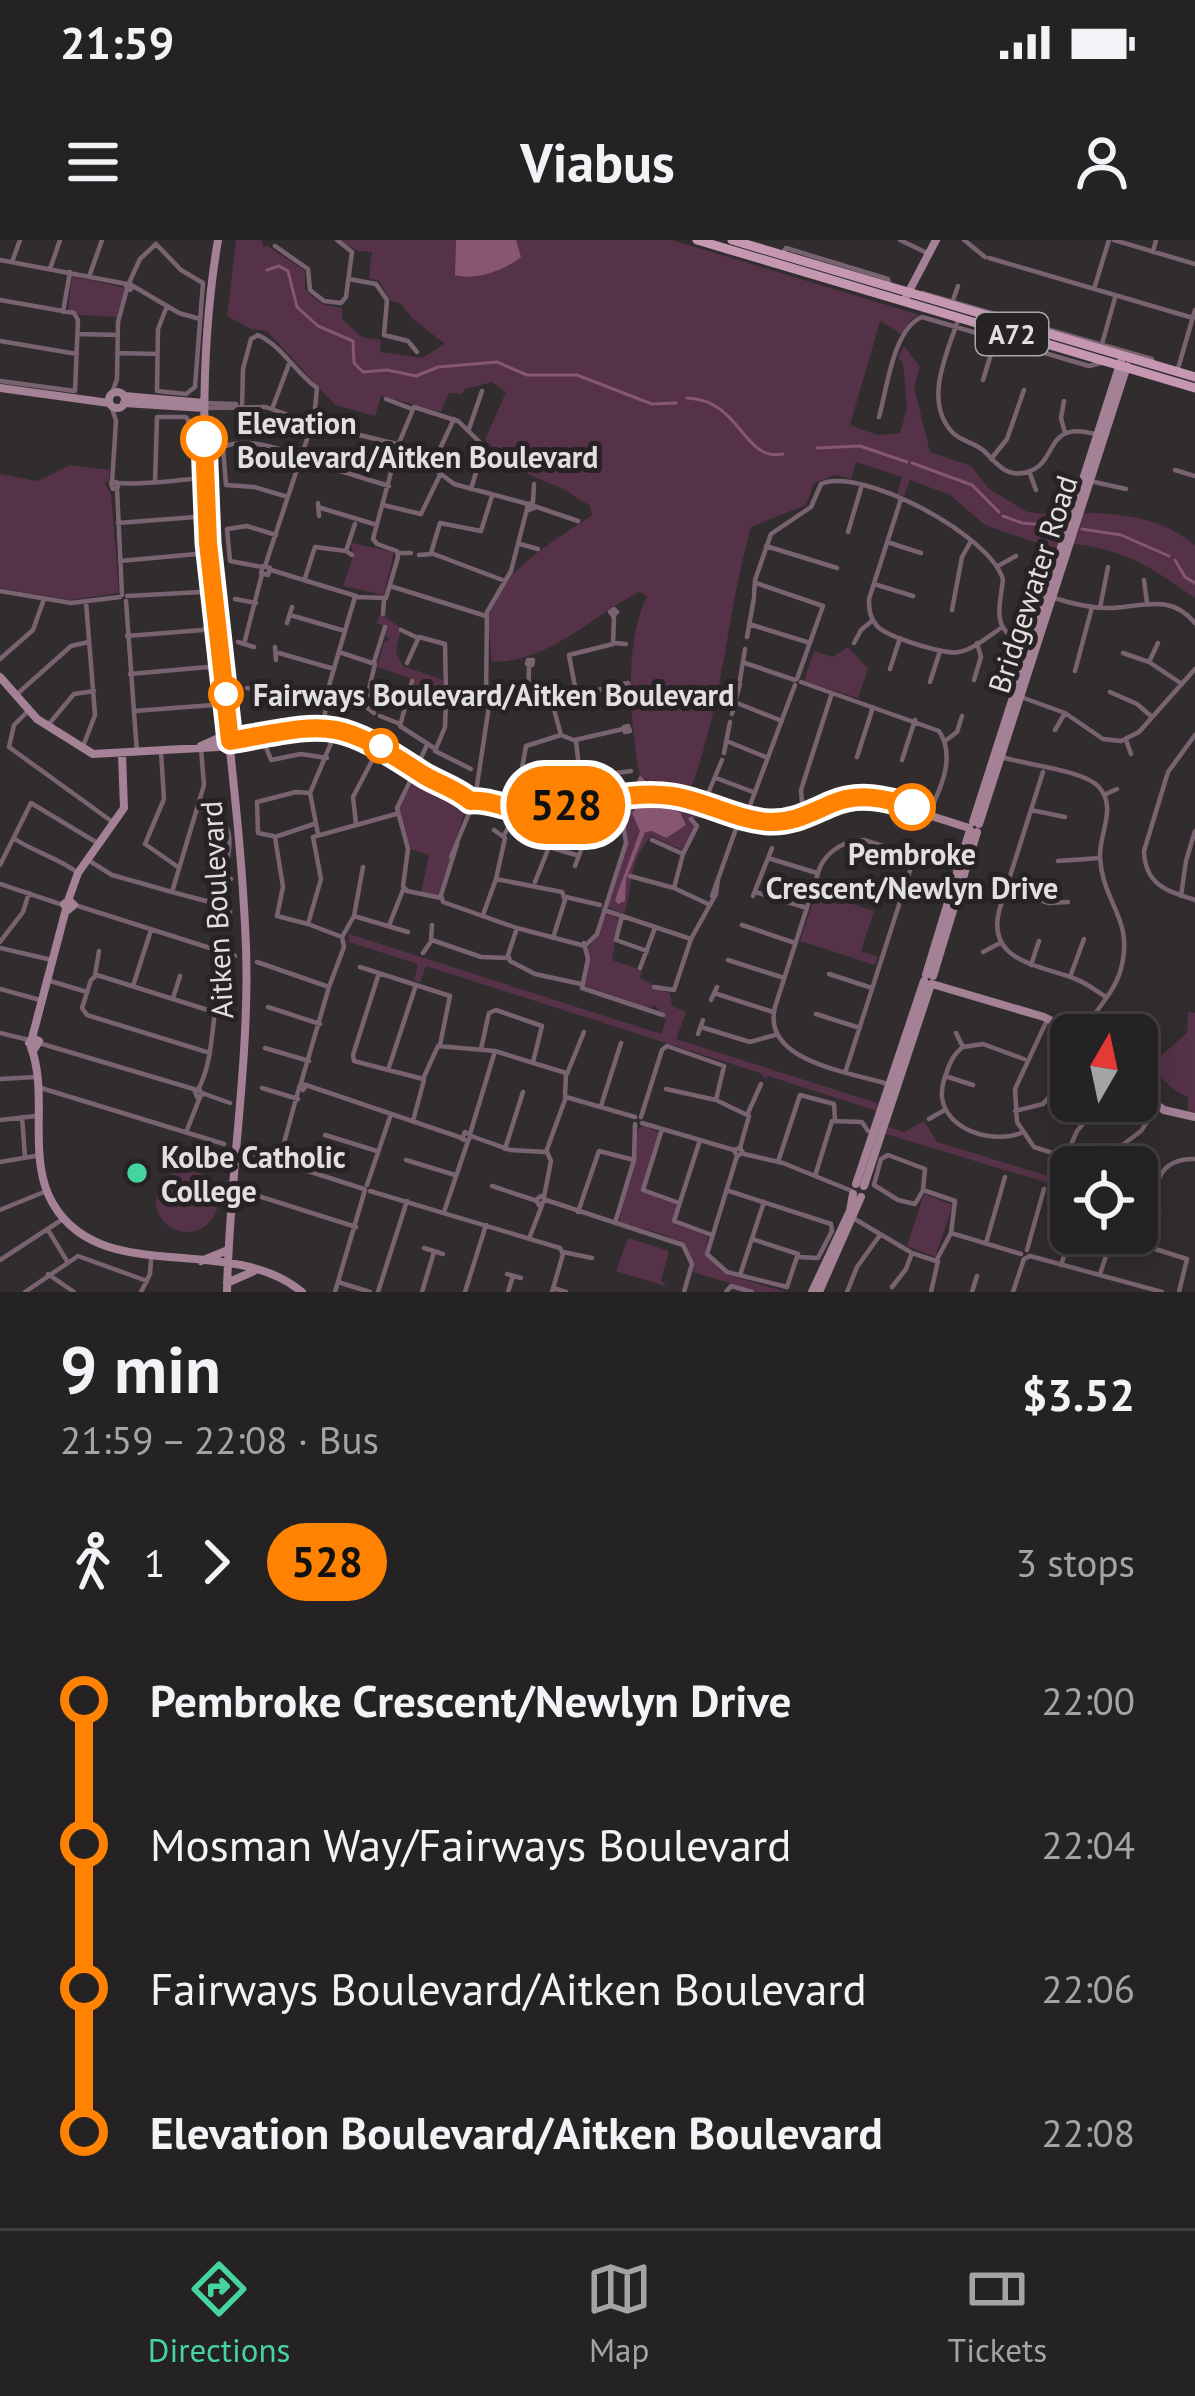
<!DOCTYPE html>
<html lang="en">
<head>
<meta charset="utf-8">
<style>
  :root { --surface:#252223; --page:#2d2a2b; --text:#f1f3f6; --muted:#a3a4a6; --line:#423f41; --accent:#45d49e }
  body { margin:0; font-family:"PT Sans",sans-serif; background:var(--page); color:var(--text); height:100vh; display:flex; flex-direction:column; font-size:45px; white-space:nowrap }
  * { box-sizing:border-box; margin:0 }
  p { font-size:39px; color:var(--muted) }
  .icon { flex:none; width:66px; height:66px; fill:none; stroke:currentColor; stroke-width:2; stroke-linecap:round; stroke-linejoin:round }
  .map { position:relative; height:1052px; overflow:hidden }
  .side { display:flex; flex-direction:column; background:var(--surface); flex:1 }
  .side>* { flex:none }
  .badge { padding:0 24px; border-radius:39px; font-size:42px; line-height:78px }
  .needle { width:78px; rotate:9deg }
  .tools { position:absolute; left:1050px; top:774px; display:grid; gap:24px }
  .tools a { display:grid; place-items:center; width:108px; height:108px; border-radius:18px; background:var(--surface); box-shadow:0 6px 30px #0003,0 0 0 3px var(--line); font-size:60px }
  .map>.badge { position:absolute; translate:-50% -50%; box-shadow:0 0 0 6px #fff }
  .legs { display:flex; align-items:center; gap:18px; height:132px; padding:0 60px; font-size:39px }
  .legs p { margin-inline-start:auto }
  .headline { display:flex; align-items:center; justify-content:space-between; height:204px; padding:0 60px }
  h1 { font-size:66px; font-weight:700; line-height:90px }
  ul { padding:0 60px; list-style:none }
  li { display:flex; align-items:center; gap:42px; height:144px; font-size:45px }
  li i { display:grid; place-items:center; width:18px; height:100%; margin:0 15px; background:currentColor }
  li i::after { content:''; width:30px; height:30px; margin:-15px; border:9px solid; border-radius:50%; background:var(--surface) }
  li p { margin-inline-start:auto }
  li:first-child i { background:linear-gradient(#0000 50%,currentColor 0) }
  li:last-child i { background:linear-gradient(currentColor 50%,#0000 0) }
  .status { display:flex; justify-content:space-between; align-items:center; height:84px; padding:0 60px; background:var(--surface); direction:ltr }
  .status svg { height:33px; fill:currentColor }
  header { display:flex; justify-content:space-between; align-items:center; height:156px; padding:0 60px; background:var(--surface); font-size:54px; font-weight:700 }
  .tab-bar { display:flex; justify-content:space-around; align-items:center; height:168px; border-top:3px solid var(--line); background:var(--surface); font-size:33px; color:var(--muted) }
  .tab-bar a { display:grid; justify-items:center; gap:6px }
  .tab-bar .selected { color:var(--accent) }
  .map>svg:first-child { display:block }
  .green { fill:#553247 }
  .water { fill:#875673 }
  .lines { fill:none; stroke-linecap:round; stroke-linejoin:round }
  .stream { stroke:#875673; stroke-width:3 }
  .street { stroke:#7a6370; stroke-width:4.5 }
  .secondary { stroke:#a48195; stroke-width:8 }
  .primary { stroke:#c597b1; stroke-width:9 }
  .line-1-casing { stroke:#fff; stroke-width:27 }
  .line-1 { stroke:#ff8200; stroke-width:18 }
  .stop-1-dot { fill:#fff; stroke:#ff8200; stroke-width:6 }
  .poi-dot { fill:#45d49e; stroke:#272325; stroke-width:4.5 }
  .labels { text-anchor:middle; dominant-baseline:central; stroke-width:10; stroke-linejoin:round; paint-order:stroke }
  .shield { fill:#272325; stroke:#a9a7a8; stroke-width:3 }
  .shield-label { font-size:27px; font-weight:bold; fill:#e1dfe0 }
  .stop-label { font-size:30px; font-weight:bold; fill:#e1dfe0; stroke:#272325; text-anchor:start }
  .street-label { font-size:30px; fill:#e1dfe0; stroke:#272325 }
  .poi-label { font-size:30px; font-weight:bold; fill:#e1dfe0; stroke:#272325; text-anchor:start }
</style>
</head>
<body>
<div class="status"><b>21:59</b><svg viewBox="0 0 49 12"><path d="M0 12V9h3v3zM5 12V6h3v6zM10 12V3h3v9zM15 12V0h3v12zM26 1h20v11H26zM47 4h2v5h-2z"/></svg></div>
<header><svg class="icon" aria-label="menu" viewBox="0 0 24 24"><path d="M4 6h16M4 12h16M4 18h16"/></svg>Viabus<svg class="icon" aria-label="person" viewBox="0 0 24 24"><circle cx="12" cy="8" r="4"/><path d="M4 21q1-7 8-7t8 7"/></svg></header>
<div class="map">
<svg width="1195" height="1052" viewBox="0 0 1195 1052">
  <rect width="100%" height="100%" fill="#312d2f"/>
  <path class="green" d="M236,0H262L263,7L268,6L305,31V50L322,64L342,68V79L362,97L381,100L380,112L422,118L445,104L413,79L400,63L391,61L379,41L369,38L372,12L358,11L340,0H672L920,75L910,80L903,95L880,81L850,185L877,195L900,193L907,169L903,123L898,118L904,106L920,127L914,147L930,212L971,226L988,248L1027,272L1067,276L1057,310L985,285L950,255L910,240L904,256L897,254L902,237L856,222L851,239L836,235L814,243L806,265L751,287C727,372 723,463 692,545L671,547L654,540L650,542L640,535L638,527C630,472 624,405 647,356L639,352C590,377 550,422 492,422C491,407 487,389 490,374C499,330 560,298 592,275L590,266L565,250L512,227L485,200L506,152L492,142L465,149L462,154L449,153L441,172L381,156L375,176L335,165L267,91L251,89L227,76Z
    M72,36L125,48L117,77L80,75L68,70Z
    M70,225L110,230L109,241L104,243L111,254L119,353L70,360L0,348V234L38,241Z
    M1084,273C1124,273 1164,279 1195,305V358C1152,328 1127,310 1074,304Z
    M351,303L394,312L384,355L343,346L353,317Z
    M380,374L401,388L396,412L403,426L443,440L440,459L425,455L426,451L414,447L410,438L377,427L384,402L390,399L385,395L386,387L377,383Z
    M848,407L868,429L858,458L804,441L814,411L833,417Z
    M417,536L468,561L438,657L421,653L429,615L410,609L398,568Z
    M644,557L673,560L702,570L699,578H692L696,586L682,610L651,596C626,626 635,641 624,674L608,667L628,601L625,563Z
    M816,652L874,671L861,711L878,717L875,725L800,701Z
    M609,674L619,679L612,720L642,730L640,738L670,754L672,766L686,772L676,799L877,863V871L768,836L765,839L760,833L426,726L420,742L414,740L418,724L349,702V694L661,794L666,780L655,765L648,768L583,745L589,721L588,708L597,697L604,676Z
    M1188,772L1195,773V872L1188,871V857L1174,850L1149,826L1187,793Z
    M924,881L937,902L1071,943V950L886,894L888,887L904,892Z
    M644,885L659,893L643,952L676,964L675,984L708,996L705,1014L728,1035L786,1052H758L693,1032C697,994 647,992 619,982L638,889Z
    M156 961a31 31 0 1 1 62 0a31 31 0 1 1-62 0Z
    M924,954L953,965L935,1017L907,1006Z
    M628,998L669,1011L661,1041L668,1047L616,1031Z"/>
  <path class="water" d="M456,0H516L521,17C505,30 475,41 455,35Z
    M640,535L647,542L649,562L680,572L686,585L666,598L652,591L645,592L626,639L625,661L618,664L615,660L640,591L632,573L640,564L636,543Z"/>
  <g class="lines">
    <path class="stream" d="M267,30L279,26L288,31L297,67L318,86L353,101L354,123L363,132L387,130L416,136L438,127L497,122L527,135H577L652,164L676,163
      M687,158C742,160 742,222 783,214
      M817,208L860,206L907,222
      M912,223L972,245L999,272
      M1003,276L1022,283L1064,287
      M1082,289L1121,295L1169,316
      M1175,320L1185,337L1195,343"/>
    <path class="street" d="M900,0L927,13
      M964,0L985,17
      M1114,0L1195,24
      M156,4L181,30L203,43L195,147L186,154L157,151L158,89L167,66
      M275,6L308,29L310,50L324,61L341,63L346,57L352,12L337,0
      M1153,12L1156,0
      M781,15L786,8L888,39L889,44
      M989,18L1193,78
      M0,20L127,44
      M12,22L20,0
      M50,29L60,0
      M90,34L102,0
      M349,39L376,44L387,60L384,95L408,101L417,112
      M129,43L140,19L156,4
      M130,43L133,47L130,50L126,46Z
      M133,46L179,73L200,79
      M1094,49L1109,0
      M922,53L1152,119L1154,125
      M0,60L74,73L78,80L75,151L0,141
      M953,60L958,46
      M63,72L70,32
      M957,83C946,116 924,161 952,192C960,201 974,202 984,211C996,222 1004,236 1023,233C1061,227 1041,177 1098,195
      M78,94L118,95
      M0,101L77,114
      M1102,104L1115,58
      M117,113L157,114
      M1177,132L1195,70
      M983,140L996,98
      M112,153L117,139L118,82L127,49
      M386,159L412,169
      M1064,161L1061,178L1065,193
      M206,163L236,164
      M111,165L116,181L112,243
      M242,167L243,129L251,99L258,95C282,106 295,132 317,148L314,178
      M206,168L266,167L305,181
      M272,169L289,124
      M311,176L314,182L308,185L306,179Z
      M879,177C887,149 893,89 922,77L1089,126L1101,123
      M313,184L397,204
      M469,189L482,151
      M399,203L414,167L458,181L489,211L478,226L471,249
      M399,203L404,206L401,211L396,208Z
      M404,206L454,244L528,264
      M436,217L454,179
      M991,219L1007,199L1024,150
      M338,222L337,230L389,246
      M1175,230L1195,236
      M1029,231L1036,250
      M1090,241L1126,249
      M116,242L118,247L113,249L111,243Z
      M118,243C142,245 168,241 192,239L194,237L193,189L186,177H157L155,242
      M117,248L122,355
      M492,256L481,291L440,283L431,313L505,341
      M288,257L254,247L226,245L223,207C247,197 275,208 300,215
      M901,259L869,359C869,370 870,378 877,386C887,397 945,415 959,412C974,409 989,396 1001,388
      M533,262L534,244
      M318,263L319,276
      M531,263L534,268L529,270L527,266Z
      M383,265L421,274L440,235
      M534,266L578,281
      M321,268L377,285
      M118,283L195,277L200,307L197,314L120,321
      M848,292L861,248
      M887,302L921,313
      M520,304L538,309
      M766,306L837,328
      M398,313H411
      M352,315L346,311L355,284
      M419,315L431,314
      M263,326L270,328L268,335L261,333Z
      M265,326L312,184
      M998,326L1016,316
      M262,327L230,321L227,289L247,286L276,295
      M271,330L356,356
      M305,338L315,307L346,311
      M1144,340L1147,363
      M756,343L823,366L797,439
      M874,344L913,356
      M390,346L486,376
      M0,351L71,363L120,357
      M754,355L755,340L771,294L811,267L821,244C861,226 992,296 1003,340C999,371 991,392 1027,404
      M127,356L202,352L209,385L203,390L127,396
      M1054,358C1073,364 1092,369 1113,368C1146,366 1171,354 1195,383
      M235,359L256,363
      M126,361L137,513
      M1100,368L1108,327
      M614,369L617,372L613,376L610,372Z
      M952,370L962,317L971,301
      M383,374L384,359
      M290,375L345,391
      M287,383L292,367
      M749,384L810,403
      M401,390L418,398
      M747,397L754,358
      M238,402L254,407
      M614,403L626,404
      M854,403L861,390L873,380
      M244,404L262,334
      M275,407L276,420
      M339,412L375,424L365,466L374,473
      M279,413L334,429
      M1123,413L1149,422L1182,444
      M0,419L33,390L44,359
      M528,420H533L532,425L527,424Z
      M374,422L385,387
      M1149,422L1158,403
      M407,423L419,397L445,404L446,453
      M745,423L795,440
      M890,429L900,398
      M1075,431L1092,367
      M130,434L208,427L214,433L213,465L134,471
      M740,440L745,409
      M974,440L981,417L977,403
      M412,441L400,486L434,508
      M801,442L939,491C956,516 941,548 929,573
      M930,442L940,411
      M628,443L630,448L625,449L624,444Z
      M247,448L326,462
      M576,452L569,415L613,404L614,376
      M576,452L623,447
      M1110,452L1137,464L1152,477
      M443,454H449L448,459H443Z
      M16,455L71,406L89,402
      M450,457L483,462
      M1021,457L1065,473L1103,499L1121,501L1139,492L1195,429
      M486,458L487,372L511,331L527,269
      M446,460L445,487L435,511L471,529
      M491,461L553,466L561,495L576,501L583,563
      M737,463L782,481
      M528,464L529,426
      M551,464L573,448
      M556,466L576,452
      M29,470L14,485L9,507L114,583
      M732,474L740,444
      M380,476L400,484
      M48,485L74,454L94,451
      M323,486L330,442L355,357L386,358L398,317L397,311L377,304L373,299L397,210
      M628,486L630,491L625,492L624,487Z
      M1055,490L1065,473
      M1195,495L1168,532L1144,611C1145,645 1167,651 1195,660
      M575,500L623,489
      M1126,500L1131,514
      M945,501L957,492L962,476
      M729,502L768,518
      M266,507L271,520L301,514L327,518
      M82,509L95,475L86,362
      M161,511L164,559L145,604L178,627
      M724,513L730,482
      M857,517L873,467
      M1002,517C1026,525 1082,530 1098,546C1118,567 1099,593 1100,617C1102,664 1136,679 1120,732C1113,755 1092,773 1082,795
      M420,520L427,505
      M902,520L915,480
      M416,529L397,568L408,609L403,646L407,651L441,658
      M1043,532L999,671C987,721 1038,725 1073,738C1085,742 1095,750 1106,757
      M581,538L631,531
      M716,538L753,552
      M476,552L489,466
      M1104,555L1117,549
      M544,556L542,544L525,543L520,539L526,506L561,495
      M707,556L722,520
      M197,568C235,578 234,601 223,636L231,639
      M1031,570L1065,577
      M746,576L795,445
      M803,577L801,550L831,456
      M691,579L697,586L683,614L674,648L708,664
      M494,590L505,598L496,639
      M318,594L310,553L334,496L359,503L375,515L353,557L356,584
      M504,595L512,581
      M273,596L258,593L257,562L296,552L310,553
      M15,599C36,613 59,618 78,633
      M652,600L683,614
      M457,604L441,655L443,662L517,688L585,706L597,694L626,603L620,558
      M549,607L576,615
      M451,617L474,561
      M768,618L817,633
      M88,620L112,635L172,652L204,545L201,509
      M1058,621L1100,618
      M0,625L31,563L99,604
      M575,626L586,597L583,571
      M630,636L674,648
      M535,642L549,607L548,581
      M858,643L902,657
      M0,644L63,665
      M1005,650L1049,663L1068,662
      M172,652L225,666L230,672
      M755,652L807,668
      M712,656L738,583
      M753,656L772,608
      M1181,656L1186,621L1195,591
      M566,657L600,665
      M75,665L235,716
      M604,670L691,699L716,654L718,639
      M483,675L496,639L562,652L565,660L553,698
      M354,676L408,692
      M622,676L616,700L647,711
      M390,683L403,650
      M308,684L277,676L283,647L275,597L314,584
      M742,685L795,703
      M517,688L508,715L510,721L535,734L581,744
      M342,697L308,684L321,639L313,597L396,574
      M431,700L432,685
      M0,702L23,672L29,653
      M584,703L588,719L582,748L663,775
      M0,708L52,720
      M983,712L1000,703
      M423,713L432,700L481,717L508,718
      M728,720L784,738
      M257,722L329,747L301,843
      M1031,725L1039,701
      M360,727L450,756L440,805
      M640,728L655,688
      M379,733L353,815L354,821L423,839L438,806L495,811L566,833L565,857
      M829,734L872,748
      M95,735L99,711
      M1070,737L1084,699
      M47,740L87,752
      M133,746L151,690
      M329,747L344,707L342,697L354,676L363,627
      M654,747L674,750L691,699
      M0,749L40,760
      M714,753L773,772
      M173,758L180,736
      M711,760L717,747
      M268,767L320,784
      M816,774L860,788
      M1048,778L1015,849L1017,882L1034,907L1084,923L1101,921L1141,891L1157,867
      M701,787L750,802L775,795
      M0,793L29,800
      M956,793L963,807
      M698,794L703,780
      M39,803L197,850
      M265,808L309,821
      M481,809L489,773L496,770L542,786L533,822
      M210,813L87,775L82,768L91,740L97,735L211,771
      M388,830L416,745
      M846,830L915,615
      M567,834L584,792
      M945,836L973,845
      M0,839L36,837
      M302,843L306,846L303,850L299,847Z
      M306,845L462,898
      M891,845C851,832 761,822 775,767L820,627C828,610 846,600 864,600L956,629
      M41,848L224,904
      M262,848L298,859
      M666,849L716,860
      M198,850C215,818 210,781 220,749
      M200,850L202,855L197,857L195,852Z
      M202,853L230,863
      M601,866L621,803
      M1015,871L1043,864L1066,838
      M748,873L761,844
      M22,877L25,917
      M641,877L662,810L667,806L724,826L716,860L749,876L740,908
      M929,879L943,871
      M0,880L36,876
      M413,881L424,840
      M642,883L734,910L737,916L743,913L740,908L734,910
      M662,889L643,950L679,963
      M187,890L200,857
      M465,892L471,895L468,901L462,899Z
      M1021,893C988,906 930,885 944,840C949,826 951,816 963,807L983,804L1024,819
      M470,894L495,811
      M325,895L377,911
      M471,896L510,910L546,912L566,857L635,877
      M700,900L674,981L712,995
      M505,909L523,852
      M255,914L364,949
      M744,914L783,923L852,951
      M888,915L925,929L923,950L915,964L898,960L874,945L881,919Z
      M737,916L707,1014L727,1032L787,1047L798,1014L752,999
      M1065,918L1077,891L1095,869
      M406,920L455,935
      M279,921L299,848
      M0,922L41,915
      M778,922L800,855L834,864L835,880
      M815,936L832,881L862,882L868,891
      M1137,943L1155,946
      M367,945L391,874
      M492,946L537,961
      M726,950L831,984L832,991L818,1018L799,1017
      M923,950L955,961L951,993
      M370,951L560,1008L563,1014L552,1052
      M252,954L356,987
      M544,957L551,921L547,912
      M546,960L541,956L536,960L539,965L546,960L683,1005L692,1024L684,1052
      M0,970L44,952
      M444,972L468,901
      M578,972L599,911L634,920
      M1159,975C1151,945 1159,918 1195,919
      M853,978L912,1013L936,1021L951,993L1021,1014
      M615,983L634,920L635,884
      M48,990L67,1021
      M529,999L542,965
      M986,1003L1005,937
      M424,1008L443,1014
      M1027,1010L1044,949
      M563,1012L592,1018
      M1030,1016L1162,1052
      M0,1020L63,979
      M1061,1025L1072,993
      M48,1034L74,1052
      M507,1034L521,1038
      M1100,1034L1112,998L1117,997L1187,1019L1179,1052
      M740,1035L764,962
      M338,1042L370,1052
      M892,1047L906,1029L912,1013
      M553,1048L566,1052
      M25,1052L78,1016L147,1041
      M141,1052L150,1034L151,1020
      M335,1052L365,950
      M378,1052L407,961
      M422,1052L434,1012
      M465,1052L486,985
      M508,1052L513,1036
      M726,1052L731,1046L752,1052
      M847,1052L857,1027L880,995
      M931,1052L938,1021
      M972,1052L977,1036
      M1013,1052L1024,1019L1030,1016"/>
    <path class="secondary" d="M218,0C178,236 237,471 246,707C250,822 229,937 227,1052
      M906,57L936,0
      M0,148L109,163
      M109 160a8 8 0 1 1 16 0a8 8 0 1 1-16 0Z
      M124,156L204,163
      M124,163L204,168
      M0,437L37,479L93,514L218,507L301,487
      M300,487C356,484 388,514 432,540C444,547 456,551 468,557
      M201,506L221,497L226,488
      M474,551L478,557L472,561L468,555Z
      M478,555C532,589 598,552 657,555C686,556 712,572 740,575
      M742,575L748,578L744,584L738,580Z
      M973,582L1121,121
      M746,583L792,580L842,560L872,557L969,588
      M979,584L1127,126
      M69,660L74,665L68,670L64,664Z
      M68,661L78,633L124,568L122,514
      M926,735L970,590
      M933,736L977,592
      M932,744L1044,777L1080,795
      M32,798L66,669
      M33,798L39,801L35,808L29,803Z
      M31,807C48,853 29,908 48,954C92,1052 228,990 302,1052
      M1137,851L1164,870L1195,877
      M856,944L924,741
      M864,946L931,744
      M201,1021L228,1010
      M227,1043L254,1031
      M812,1052L850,971L853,954
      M819,1052L861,957"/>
    <path class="primary" d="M697,0L1195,148
      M732,0L1195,137"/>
  </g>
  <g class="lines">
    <g class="line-1-casing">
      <path id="line-1" d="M204,199L208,303L230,501C329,483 334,476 422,534C438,544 457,549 470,561C489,559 505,569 524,570C574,572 623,548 672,556C706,561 736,580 769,582C793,583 810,573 831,564C858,552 885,558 912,567"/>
    </g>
    <use href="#line-1" class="line-1"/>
  </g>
  <g class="stop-1-dot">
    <circle cx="204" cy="199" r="21"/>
    <circle cx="226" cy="454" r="15"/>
    <circle cx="381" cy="506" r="15"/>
    <circle cx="912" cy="567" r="21"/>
  </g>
  <circle class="poi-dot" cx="137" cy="933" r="12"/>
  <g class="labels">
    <rect class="shield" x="976" y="73" width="72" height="42" rx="9"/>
    <g class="shield-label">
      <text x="1012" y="94">A72</text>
    </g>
    <g class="stop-label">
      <text x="237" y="182">Elevation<tspan x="237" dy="34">Boulevard/Aitken Boulevard</tspan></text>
      <text x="253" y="454">Fairways Boulevard/Aitken Boulevard</text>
      <text x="912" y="613" text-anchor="middle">Pembroke<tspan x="912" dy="34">Crescent/Newlyn Drive</tspan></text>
    </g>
    <g class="street-label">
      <text transform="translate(1032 344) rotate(-72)">Bridgewater Road</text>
      <text transform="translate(216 670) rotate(-93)">Aitken Boulevard</text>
    </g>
    <g class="poi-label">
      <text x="161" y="916">Kolbe Catholic<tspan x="161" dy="34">College</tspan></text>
    </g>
  </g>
</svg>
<div class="tools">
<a><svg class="needle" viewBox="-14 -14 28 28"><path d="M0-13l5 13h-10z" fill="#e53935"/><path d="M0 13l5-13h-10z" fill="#a3a4a6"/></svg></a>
<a><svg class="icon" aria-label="locate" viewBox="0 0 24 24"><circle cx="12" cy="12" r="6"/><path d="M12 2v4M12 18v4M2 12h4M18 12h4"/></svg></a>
</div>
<b class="badge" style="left:566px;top:565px;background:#ff8200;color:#111">528</b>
</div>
<section class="side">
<div class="headline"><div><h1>9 min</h1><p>21:59 – 22:08 · Bus</p></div><b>$3.52</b></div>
<div class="legs"><svg class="icon" aria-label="walk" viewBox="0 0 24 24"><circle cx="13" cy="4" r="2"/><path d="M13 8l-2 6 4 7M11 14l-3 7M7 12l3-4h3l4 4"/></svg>1<svg class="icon" aria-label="forward" viewBox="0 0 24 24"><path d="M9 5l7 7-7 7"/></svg><b class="badge" style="background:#ff8200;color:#111">528</b><p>3 stops</p></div>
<ul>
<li><i style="color:#ff8200"></i><b>Pembroke Crescent/Newlyn Drive</b><p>22:00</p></li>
<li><i style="color:#ff8200"></i><span>Mosman Way/Fairways Boulevard</span><p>22:04</p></li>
<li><i style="color:#ff8200"></i><span>Fairways Boulevard/Aitken Boulevard</span><p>22:06</p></li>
<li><i style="color:#ff8200"></i><b>Elevation Boulevard/Aitken Boulevard</b><p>22:08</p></li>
</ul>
</section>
<nav class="tab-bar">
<a class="selected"><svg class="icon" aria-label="directions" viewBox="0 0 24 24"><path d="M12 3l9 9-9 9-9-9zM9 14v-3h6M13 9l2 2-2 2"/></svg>Directions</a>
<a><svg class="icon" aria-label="map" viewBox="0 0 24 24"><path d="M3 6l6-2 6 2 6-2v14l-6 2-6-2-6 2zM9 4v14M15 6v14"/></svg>Map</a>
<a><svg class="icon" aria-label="tickets" viewBox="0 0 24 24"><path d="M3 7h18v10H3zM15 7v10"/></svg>Tickets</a>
</nav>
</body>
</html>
